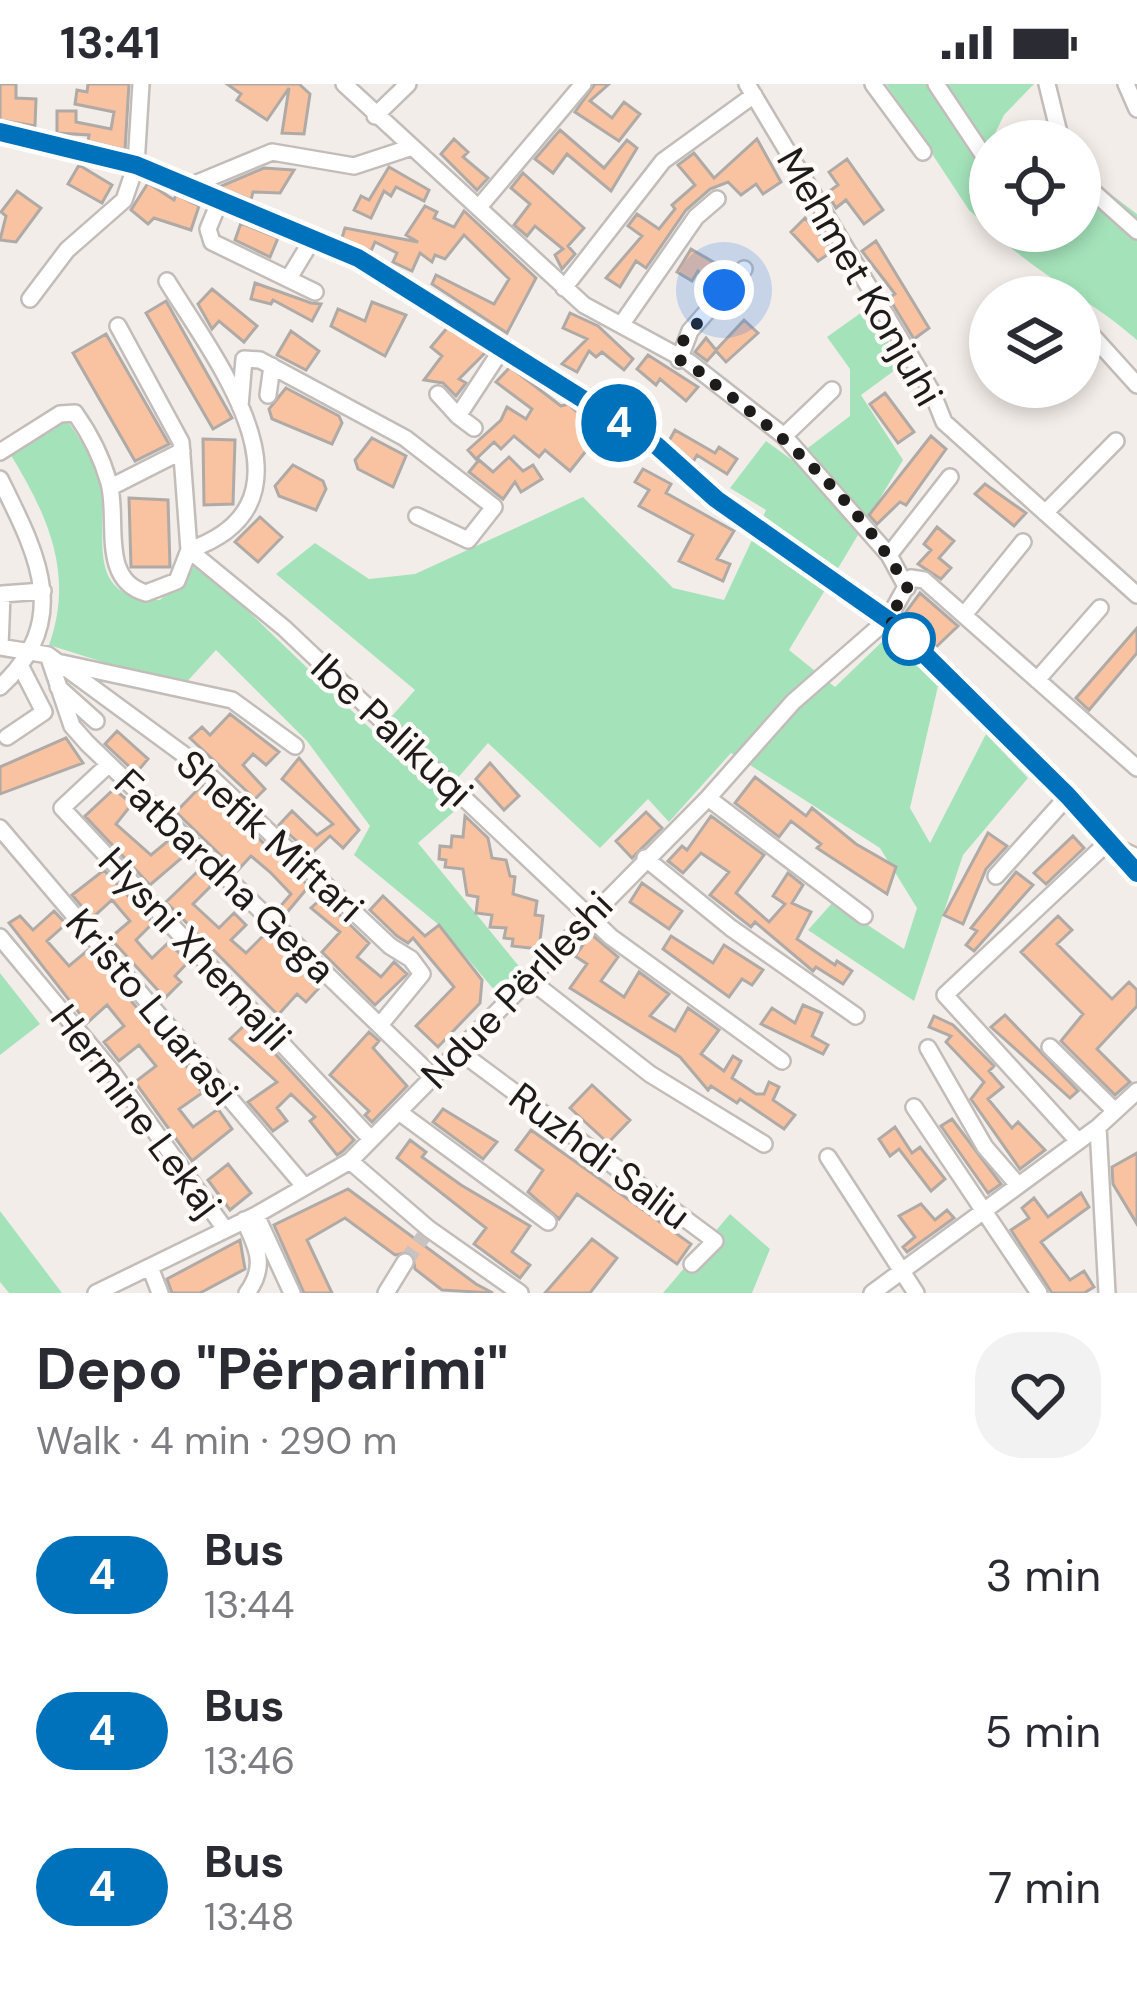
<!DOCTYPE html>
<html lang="en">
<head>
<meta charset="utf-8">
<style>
  :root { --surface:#fff; --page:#f2f2f3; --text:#2b2b33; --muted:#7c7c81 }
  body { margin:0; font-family:"DM Sans",sans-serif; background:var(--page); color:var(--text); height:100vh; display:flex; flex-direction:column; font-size:45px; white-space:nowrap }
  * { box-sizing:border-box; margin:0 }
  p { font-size:39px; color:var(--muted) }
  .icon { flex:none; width:66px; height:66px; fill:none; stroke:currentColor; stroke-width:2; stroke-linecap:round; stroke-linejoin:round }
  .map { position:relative; height:1209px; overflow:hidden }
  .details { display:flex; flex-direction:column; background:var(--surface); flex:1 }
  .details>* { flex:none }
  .badge { padding:0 24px; border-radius:39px; font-size:42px; line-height:78px }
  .controls { position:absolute; left:969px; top:36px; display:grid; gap:24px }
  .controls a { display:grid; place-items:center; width:132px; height:132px; border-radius:50%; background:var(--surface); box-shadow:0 6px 18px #0003; font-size:60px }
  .you { position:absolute; width:60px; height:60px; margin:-30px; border:9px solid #fff; border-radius:50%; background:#1a73e8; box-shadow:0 0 0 18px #1a73e833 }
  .map>.badge { position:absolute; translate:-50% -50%; box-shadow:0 0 0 6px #fff }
  .round { display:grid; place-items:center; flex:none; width:126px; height:126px; border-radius:48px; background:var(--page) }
  .summary { display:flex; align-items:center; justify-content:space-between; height:204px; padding:0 36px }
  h1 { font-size:57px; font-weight:700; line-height:90px }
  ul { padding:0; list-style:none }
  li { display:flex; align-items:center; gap:36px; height:156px; padding:0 36px }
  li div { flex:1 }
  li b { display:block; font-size:45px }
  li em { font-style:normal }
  li .badge { min-width:132px; font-weight:700; text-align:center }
  .status { display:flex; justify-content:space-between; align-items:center; height:84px; padding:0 60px; background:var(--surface); direction:ltr }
  .status svg { height:33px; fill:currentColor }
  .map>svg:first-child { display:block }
  .green { fill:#a4e3ba }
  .building { fill:#f9c2a0; stroke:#b0aaa6; stroke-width:3 }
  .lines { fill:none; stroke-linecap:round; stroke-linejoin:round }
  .minor-tunnel { stroke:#c8c3c0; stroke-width:15; stroke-dasharray:15 8; stroke-linecap:butt }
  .minor-casing { stroke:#c3bdba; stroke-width:20 }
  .minor { stroke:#fff; stroke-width:15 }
  .line-casing { stroke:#fff; stroke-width:27 }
  .line { stroke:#0072bc; stroke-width:18 }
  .walk { stroke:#1e1c1b; stroke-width:12; stroke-dasharray:0 21.6 }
  .stop-dot { fill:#fff; stroke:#0072bc; stroke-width:6 }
  .labels { text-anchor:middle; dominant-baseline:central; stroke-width:9; stroke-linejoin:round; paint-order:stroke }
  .street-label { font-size:39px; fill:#1e1c1b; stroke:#fffbf9 }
</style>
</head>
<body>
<div class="status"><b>13:41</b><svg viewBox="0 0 49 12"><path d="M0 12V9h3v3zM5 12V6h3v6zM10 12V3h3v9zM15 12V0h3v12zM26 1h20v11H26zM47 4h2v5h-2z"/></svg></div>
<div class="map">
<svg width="1137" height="1209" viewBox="0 0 1137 1209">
  <rect width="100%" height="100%" fill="#f3ede9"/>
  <path class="green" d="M886,0H1034L1004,31L979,82L990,93V145L969,126Z
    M1083,89L1137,130V256C1090,215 1041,193 992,147H1080Z
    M869,223L902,281L861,311L903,376L789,566L835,603L887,553L938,602L910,724L930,759L986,650L1028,694L963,771L914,917L808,846L833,818L904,865L917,824L880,764L731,669L669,738L648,715L600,764L488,659L444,710L458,724L418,759L522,886L501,914L439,841L354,771L370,742L307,657L216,566L182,603L49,561C75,489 47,430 9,368L64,331C77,352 95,373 100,399C110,450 80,515 160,516L198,479L376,650L415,606L276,490L315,459L369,495L415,490L583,413L673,504L724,516L766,426L730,404L766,357L792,376L850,332V285L827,253Z
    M0,889L40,940L0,971Z
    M0,1128V1127L62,1209H9L0,1198Z
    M730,1130L770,1165L752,1209H663Z"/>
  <path class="building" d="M0,0H16V14L36,15L35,42L0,36Z
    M88,0H129L125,66L88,57L89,51L57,49V27H76V38L111,45L114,28L75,20L77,6L87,8Z
    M227,0H299L310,10L304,50L282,49L289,4L267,36L237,16L241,10Z
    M595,0H609L590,17L612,34L624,18L640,30L619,57L575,28Z
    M560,46L604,84L627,56L637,64L611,107L567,70L553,89L535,75Z
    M454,55L468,68L463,73L488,94L477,106L441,70Z
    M757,55L781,98L763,110L756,100L741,111L728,98L710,105L686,126L646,184L636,177L620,203L606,194L642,152L628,142L637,130L659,145L675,125L672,121L695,101L678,81L694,69L714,94Z
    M847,75L883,126L864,140L846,116L836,124L827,109L838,101L829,88Z
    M79,81L112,101L102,119L68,100Z
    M389,83L429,106L424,117L396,103L391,112L384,107L371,134L354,126L361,112L369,116Z
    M264,84L294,86L280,109L253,108L251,116L219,103Z
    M523,89L584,144L568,162L575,170L562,185L555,171L563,165L535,142L527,152L514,141L530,120L511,104Z
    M148,99L174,116L176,111L199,122L191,146L154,134L148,140L131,126Z
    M17,107L41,124L16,158L0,156L6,132L1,128Z
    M425,122L437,128L434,134L454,143L464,127L536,194L507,249L432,200L436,191L494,220L509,195L464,151L445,175L435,171L432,178L420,169L412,187L393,178L397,169L375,158L371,167L342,154L345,144L418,158L406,151Z
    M805,134L833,167L818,177L791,148Z
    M241,139L278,154L270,173L235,156Z
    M876,157L929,244L914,255L889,214L895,210L862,167Z
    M691,165L727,186L713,202L698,187L692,197L677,188Z
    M255,199L311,219L321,220L312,237L273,216L271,220L251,215Z
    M212,205L257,242L244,258L219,237L212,245L198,220Z
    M166,217L232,334L213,345L146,229Z
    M372,218L406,231L385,272L331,242L338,225L365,237Z
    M570,229L598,242L633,275L624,286L602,268L596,273L589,267L577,288L562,280L587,255L563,244Z
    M744,236L758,249L726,278L716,267L707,277L695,268L706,254L716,266Z
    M447,244L486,268L459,295L466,299L456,312L443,299L424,296L442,272L431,263Z
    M291,247L319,267L306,286L277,271Z
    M106,250L169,360L135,377L73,269Z
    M648,271L698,303L686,317L660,295L656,301L637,285Z
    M510,283L561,322L568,320L605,353L609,349L623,360L613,373L594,357L570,387L545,366L539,373L514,352L501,365L494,358L476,375L468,366L501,336L507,323L526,335L532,325L496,298Z
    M286,304L339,332L342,339L332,360L272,335L269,325Z
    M885,309L914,348L898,359L870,320Z
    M675,346L715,369L719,363L737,375L727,390L697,371L693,378L669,357Z
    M931,352L946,365L906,421L900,418L877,440L869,431Z
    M372,354L406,372L393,403L358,385L355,376Z
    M203,355L235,356L233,420L204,421Z
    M509,373L523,387L533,381L542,395L521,408L515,398L503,415L469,388L479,376L493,388Z
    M293,381L323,397L326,405L316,426L279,412L275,402Z
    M643,385L671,400L666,409L734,447L717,475L730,480L723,497L679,477L693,451L639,422L649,406L635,398Z
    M985,400L1026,429L1014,442L975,410Z
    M129,414L168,416L170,483H131Z
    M260,433L282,453L258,478L235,458Z
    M937,443L954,457L939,474L951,484L941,495L918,480L931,466L924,460Z
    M920,509L958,542L935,564L903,532Z
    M1137,544V569L1089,626L1076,614Z
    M230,630L279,668L266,681L253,670L243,681L265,705L255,715L190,654L202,643L210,651Z
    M117,647L148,675L136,689L105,660Z
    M66,654L83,679L0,710V683Z
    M299,674L359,746L343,764L330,752L311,770L279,741L292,727L317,751L333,740L282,695Z
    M490,679L519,712L504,726L476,695Z
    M755,693L806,732L812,724L856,760L896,783L887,810L817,764L821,760L791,737L779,753L735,719Z
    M202,701L309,802L284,832L277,826L291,810L270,788L251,772L237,787L176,728Z
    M114,705L132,720L116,740L151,771L169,756L184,772L150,801L85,732Z
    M646,728L662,744L632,774L616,757Z
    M465,732L488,754L492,774L506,776L510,792L515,793L513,810L537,817L535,831L543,832L539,865L512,862L513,855L504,854L506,844L490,843L492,831L476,829L478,813L467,811L463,785L445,783L446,776L439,775L440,762L451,763L452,752L463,753Z
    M711,732L764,771L736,809L769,838L785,820L773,812L788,789L803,801L792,819L811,828L797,855L835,881L837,877L852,887L843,900L816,883L813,887L755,838L751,843L710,811L729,788L701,769L683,789L668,777L682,762L687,766Z
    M988,749L1007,762L986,785L963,840L944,831Z
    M1073,752L1084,764L1046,800L1034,789Z
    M104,786L153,839L136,856L142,863L152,874L168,859L189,877L175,892L181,898L165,914L110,854L130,837L112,816L92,834L72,811Z
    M198,787L212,801L193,820L219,844L234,829L246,841L231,856L246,869L266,849L318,905L306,918L297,910L278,931L166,818Z
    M1016,788L1033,801L974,867L966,861L977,847L971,844Z
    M642,799L682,827L669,845L630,818Z
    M383,812L425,852L439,841L482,896L480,919L438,963L416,942L454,903L413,854L408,859L397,852L370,826Z
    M322,814L369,859L357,873L381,893L394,878L407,890L375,921L322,868L340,848L311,824Z
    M54,827L66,840L47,857L69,882L88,866L194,991L202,1009L179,1025L193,1043L218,1025L232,1045L192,1077L135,998L156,982L139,961L119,977L104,958L124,942L107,921L87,939L9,839L20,832L33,846Z
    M1058,832L1072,846L1057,860L1112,915L1129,898L1137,906V922L1097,965L1130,998L1115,1011L1061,957L1083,930L1021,868Z
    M591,850L618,873L601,897L624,913L639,888L669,910L650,932L675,947L688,924L719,946L701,970L724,987L733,972L741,977L732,994L756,1010H764L769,998L779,1003L773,1016L795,1031L784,1045L740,1015L737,1019L711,1002L708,1006L680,973L570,904L587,880L575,872Z
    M671,852L713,879L724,861L763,886L752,901L742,895L729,913L663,865Z
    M803,921L822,929L812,952L828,961L823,970L761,940L772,924L795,939Z
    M1005,931L1078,1007L1070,1014L991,943Z
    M934,932L953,941L994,982L989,987L1003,1003L988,1015L1012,1044L1018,1038L1045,1066L1020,1085L971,1015L984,998L946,958L951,952L929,943Z
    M247,939L354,1056L343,1067L337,1071L310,1037L315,1033L291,1010L277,1024L287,1037L273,1047L248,1018L277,998L230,955Z
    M369,948L379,957L373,964L407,1002L372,1038L365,1031L369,1027L330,991Z
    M592,1001L630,1036L608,1059L570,1024Z
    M443,1025L497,1058L483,1075L433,1038Z
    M952,1035L1001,1100L988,1109L941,1042Z
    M895,1043L912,1069L920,1063L945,1095L931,1107L899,1065L890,1072L879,1055Z
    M531,1046L691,1160L677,1180L577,1110L559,1135L528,1108L543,1086L516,1066Z
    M410,1056L426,1068L422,1073L461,1101L530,1142L512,1168L530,1181L520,1194L474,1160L486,1144L397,1074Z
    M1137,1069V1140L1113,1100L1112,1083Z
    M228,1080L251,1109L230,1126L208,1096Z
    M348,1105L476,1200L493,1209L442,1206L415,1185L412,1168L395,1171L345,1134L307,1156L332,1209H304L274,1141Z
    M1081,1109L1089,1123L1041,1158L1070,1196L1084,1187L1094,1203L1084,1209H1052L1011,1146L1029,1134L1022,1124L1034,1114L1048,1133Z
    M921,1120L935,1136L947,1126L954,1134L907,1168L903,1163L915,1153L899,1132Z
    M592,1155L617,1174L590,1209H545Z
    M240,1156L245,1185L200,1209H172L167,1195Z"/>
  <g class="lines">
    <path class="minor-tunnel" d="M405,1178L429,1145"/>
    <g class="minor-casing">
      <path id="minor" d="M344,0L584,221L689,278L784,352L889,471L907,504
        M747,0L932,308L944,338L1137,511
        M873,0L923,68
        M936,0L990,81
        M1047,0L1061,57
        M1126,0L1137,25
        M375,32L408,0
        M0,48L136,81L358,174L656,361L716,415L894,540L1068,712L1137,789
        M1080,96L1137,147
        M185,104L272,68L354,82L409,64
        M220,116L208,145L212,158L315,208
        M479,123L583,0
        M289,194L312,156
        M167,197C214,274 329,418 189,466
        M564,204L663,77L754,11
        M30,215L67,166L124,116L136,81L141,0
        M1080,238L1137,301
        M621,241L696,133L717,115
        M679,276L690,247L744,185
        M438,310L458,332
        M268,311L272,282
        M240,322L244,275L260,276L405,354L494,423L468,456L417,432
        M474,344L458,332L500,268
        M784,352L832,306
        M0,368L60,330L75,329C90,350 102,374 109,399C119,435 99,496 146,509L177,497L189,466L181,358L118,242
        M0,395C37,470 73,536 0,603
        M111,403L182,367
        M1045,429L1116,357
        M189,466L284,544L611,853L782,977
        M889,471L950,393
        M964,531L1023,458
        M0,563L48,571L198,681L390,862L411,875L422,890L380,941
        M0,563L2,510L43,507
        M48,571L72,642L87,659L433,993
        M62,579L232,616L295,662
        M1037,596L1100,524
        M58,603L96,637
        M7,653L44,628L21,583
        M108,681L62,724L370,1054
        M708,714L864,832
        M0,744L304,1102
        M645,774L731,844L856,932
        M996,792L1068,712
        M0,853L113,989L225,1145
        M530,896L650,990L764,1060
        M1050,963L1115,1027
        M928,964L985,1063L1018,1101
        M459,967L715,1157L692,1180
        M914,1023L1039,1209
        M399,1028L548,1138
        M1098,1043L1107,1209
        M1078,1057L945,911L1107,759L1137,773
        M828,1073L916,1209
        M350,1077L429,1145L520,1209
        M256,1131L292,1209
        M244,1136C257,1163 267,1182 247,1209
        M150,1183L160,1209
        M96,1209L256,1131L350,1077L708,714L793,618L888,535L911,494L924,496L1137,684
        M386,1209L405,1178
        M872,1209L1098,1043L1137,1007"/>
    </g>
    <use href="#minor" class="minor"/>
  </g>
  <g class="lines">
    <g class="line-casing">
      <path id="line" d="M0,48L136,81L358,174L656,361L716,415L894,540L1068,712L1137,789"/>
    </g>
    <use href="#line" class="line"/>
    <path class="walk" d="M724,206L683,257L679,276C693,279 698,288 709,296C786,352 861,421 908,505L888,535L923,569L909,555"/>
  </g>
  <circle class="stop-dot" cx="909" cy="555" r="24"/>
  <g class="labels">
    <g class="street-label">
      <text transform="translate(860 193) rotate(60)">Mehmet Konjuhi</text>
      <text transform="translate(392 646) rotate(43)">Ibe Palikuqi</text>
      <text transform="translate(270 752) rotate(42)">Shefik Miftari</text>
      <text transform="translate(225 792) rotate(44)">Fatbardha Gega</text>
      <text transform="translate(195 865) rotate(47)">Hysni Xhemajli</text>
      <text transform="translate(517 906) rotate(-46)">Ndue Përlleshi</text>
      <text transform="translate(152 923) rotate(50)">Kristo Luarasi</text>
      <text transform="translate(136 1027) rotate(53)">Hermine Lekaj</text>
      <text transform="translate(600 1072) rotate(37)">Ruzhdi Saliu</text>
    </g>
  </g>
</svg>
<div class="controls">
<a><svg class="icon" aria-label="locate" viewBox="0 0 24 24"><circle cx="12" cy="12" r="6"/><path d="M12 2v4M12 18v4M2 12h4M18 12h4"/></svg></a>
<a><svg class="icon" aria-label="layers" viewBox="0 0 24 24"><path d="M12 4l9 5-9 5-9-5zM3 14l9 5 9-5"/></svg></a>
</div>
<div class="you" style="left:724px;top:206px"></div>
<b class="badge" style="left:619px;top:339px;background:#0072bc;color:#fff">4</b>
</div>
<section class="details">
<div class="summary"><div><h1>Depo &quot;Përparimi&quot;</h1><p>Walk · 4 min · 290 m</p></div><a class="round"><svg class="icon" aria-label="heart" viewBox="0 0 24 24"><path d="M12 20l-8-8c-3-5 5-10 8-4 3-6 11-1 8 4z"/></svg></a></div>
<ul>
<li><span class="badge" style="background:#0072bc;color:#fff">4</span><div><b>Bus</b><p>13:44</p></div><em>3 min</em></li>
<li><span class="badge" style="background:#0072bc;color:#fff">4</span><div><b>Bus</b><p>13:46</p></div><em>5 min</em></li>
<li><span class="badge" style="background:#0072bc;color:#fff">4</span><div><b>Bus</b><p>13:48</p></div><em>7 min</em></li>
</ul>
</section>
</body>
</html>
